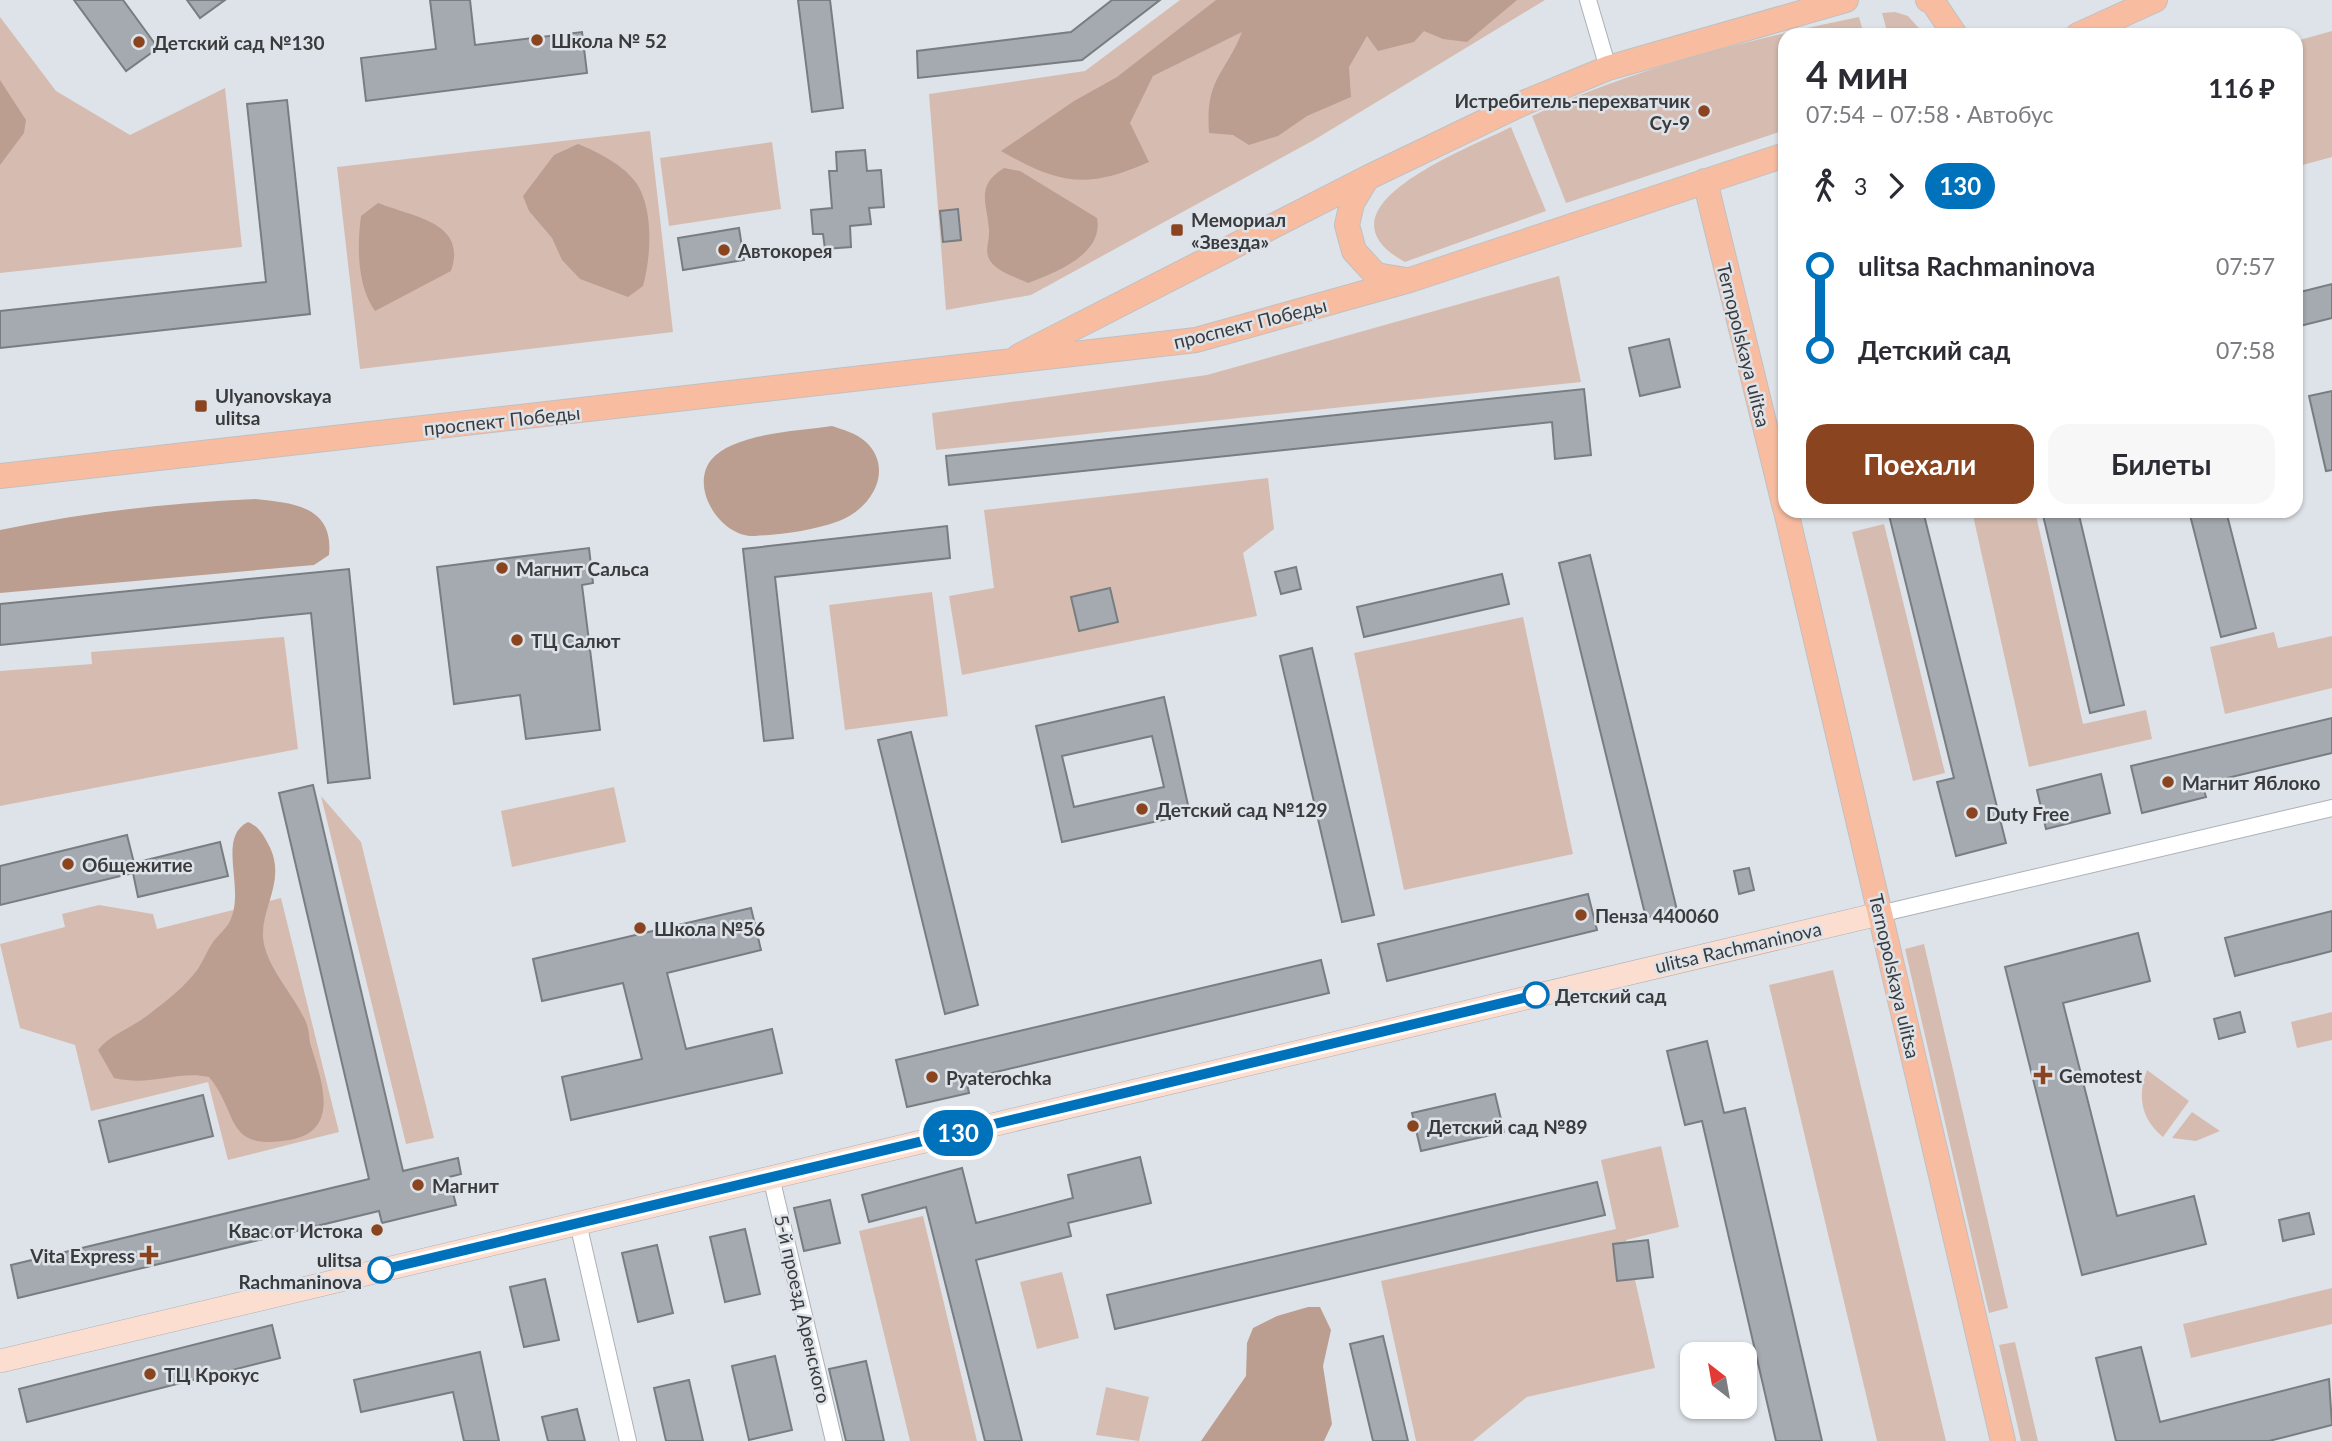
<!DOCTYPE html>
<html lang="ru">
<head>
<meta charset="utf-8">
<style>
  :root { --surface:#fff; --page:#f7f7f7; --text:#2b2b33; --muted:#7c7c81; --accent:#8a441f }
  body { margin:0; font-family:Lato,sans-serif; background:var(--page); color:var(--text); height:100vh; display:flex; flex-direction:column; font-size:26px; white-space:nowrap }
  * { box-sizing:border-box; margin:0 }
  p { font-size:23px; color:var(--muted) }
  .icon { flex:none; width:38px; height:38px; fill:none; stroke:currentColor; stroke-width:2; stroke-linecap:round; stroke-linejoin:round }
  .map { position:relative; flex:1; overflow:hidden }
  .sheet { position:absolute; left:1778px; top:28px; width:525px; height:490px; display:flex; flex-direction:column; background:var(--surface); border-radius:21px; box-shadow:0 2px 5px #0004 }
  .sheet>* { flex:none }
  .badge { padding:0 14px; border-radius:23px; font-size:24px; line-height:46px }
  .needle { width:46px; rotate:329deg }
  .buttons { position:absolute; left:1680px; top:1342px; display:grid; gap:14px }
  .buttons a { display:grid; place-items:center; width:77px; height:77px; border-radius:14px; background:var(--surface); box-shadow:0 2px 5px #0004; font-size:35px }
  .map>.badge { position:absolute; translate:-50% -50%; box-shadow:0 0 0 4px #fff }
  .legs { display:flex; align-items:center; gap:10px; height:77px; padding:0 28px; font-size:23px }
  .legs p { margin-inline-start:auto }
  .summary { display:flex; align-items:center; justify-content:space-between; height:119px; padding:0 28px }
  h1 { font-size:38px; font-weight:700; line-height:52px }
  .cta { display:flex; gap:14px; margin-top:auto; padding:14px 28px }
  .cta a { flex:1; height:80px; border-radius:21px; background:var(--accent); color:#fff; font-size:28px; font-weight:700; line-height:80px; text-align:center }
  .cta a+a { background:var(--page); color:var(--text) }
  ul { padding:0 28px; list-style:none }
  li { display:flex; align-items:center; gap:24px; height:84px; font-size:26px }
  li i { display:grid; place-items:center; width:10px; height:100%; margin:0 9px; background:currentColor }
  li i::after { content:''; width:18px; height:18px; margin:-9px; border:5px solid; border-radius:50%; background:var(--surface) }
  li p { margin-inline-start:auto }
  li:first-child i { background:linear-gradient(#0000 50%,currentColor 0) }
  li:last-child i { background:linear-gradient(currentColor 50%,#0000 0) }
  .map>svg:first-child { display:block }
  .green { fill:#d6bcb0 }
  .forest { fill:#bc9e90 }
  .building { fill:#a5aab0; stroke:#787d82; stroke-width:2; fill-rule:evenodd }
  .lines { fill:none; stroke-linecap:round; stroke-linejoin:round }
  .street-casing { stroke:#acb1b7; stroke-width:18 }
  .secondary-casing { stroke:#acb1b7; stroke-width:24 }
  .primary-casing { stroke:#c0c0c1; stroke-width:26 }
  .street { stroke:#fff; stroke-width:16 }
  .secondary { stroke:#fcded0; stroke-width:23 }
  .primary { stroke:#f8bda1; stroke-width:24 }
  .line-1-casing { stroke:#fff; stroke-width:16 }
  .line-1 { stroke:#0072bc; stroke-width:10 }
  .poi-dot { fill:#8a441f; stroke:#dee3e9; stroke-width:2.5 }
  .stop-1-dot { fill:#fff; stroke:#0072bc; stroke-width:3.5 }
  .labels { text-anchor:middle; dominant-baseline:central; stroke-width:5; stroke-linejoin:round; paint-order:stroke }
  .poi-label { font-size:19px; font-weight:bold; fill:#393b3d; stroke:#dee3e9; text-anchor:start }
  .street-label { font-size:19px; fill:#393b3d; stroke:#dee3e9 }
  .stop-label { font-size:19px; font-weight:bold; fill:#393b3d; stroke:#dee3e9; text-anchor:start }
</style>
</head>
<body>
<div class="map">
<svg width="2332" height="1441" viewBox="0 0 2332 1441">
  <rect width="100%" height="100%" fill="#dee3e9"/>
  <path class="green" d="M1180,0H1545L1314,140L1031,295L946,310L929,94L1085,71Z
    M1895,12L1908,16L1925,35H1888L1882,13Z
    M0,17L56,91L130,135L225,88L242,247L0,273Z
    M1859,17L1864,35H1785V130L1566,203L1532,116C1636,67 1747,40 1859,17Z
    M2332,31V157L2299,166L2296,154V41Z
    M1511,127L1546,211L1405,262C1307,208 1470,148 1511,127Z
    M650,131L673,332L360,369L337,167Z
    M772,142L781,209L669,226L660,158Z
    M1559,276L1581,382L936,450L932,413L1207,375Z
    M1268,478L1274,529L1243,553L1257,616L962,675L949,596L994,588L984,510Z
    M1972,511H2035L2083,724L2146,710L2152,739L2029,767Z
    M1884,524L1945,773L1913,781L1852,532Z
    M932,592L948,716L845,730L829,605Z
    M1523,617L1573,854L1404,890L1354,653Z
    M2274,632L2278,648L2332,636V688L2225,714L2210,647Z
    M284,637L298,749L0,806V671L92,664L91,652Z
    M614,787L626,842L512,867L501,811Z
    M321,796L361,842L434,1138L406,1144Z
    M281,898L339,1132L228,1160L208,1082L91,1111L75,1045L20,1028L0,944L65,927L62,914L99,905L153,914L157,929Z
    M1924,944L2008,1308L1989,1313L1905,949Z
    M1833,970L1946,1441H1877L1769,985Z
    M2332,1012V1040L2297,1048L2291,1022Z
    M2147,1070L2189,1101L2163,1137C2141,1119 2137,1096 2147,1070Z
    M2192,1112L2220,1131L2196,1141L2172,1138Z
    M1661,1146L1679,1227L1626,1240L1655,1368L1527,1397L1473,1441H1416L1381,1281L1616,1229L1601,1160Z
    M923,1216L977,1441H910L859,1231Z
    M1062,1272L1079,1338L1037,1349L1020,1282Z
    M2332,1288V1324L2191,1358L2183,1324Z
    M2015,1342L2038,1441H2021L1999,1345Z
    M1106,1387L1149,1397L1139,1441L1096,1435Z"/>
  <path class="forest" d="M1216,0H1517L1467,42L1443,39L1424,31L1414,42L1378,51L1367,36L1349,67L1351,97L1307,116L1278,136L1249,145L1233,135L1209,133C1205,78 1225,75 1242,32L1153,76L1130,123L1149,162C1086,190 1059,184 1001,151L1074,101L1117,77Z
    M0,80L26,120L24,133L0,165Z
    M578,144C598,152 624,165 637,184C654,211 651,257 643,286L628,297L580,279L562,260L552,238L529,211L523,196L554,155Z
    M1004,168L1020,171L1097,218C1104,254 1057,272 1028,283C1018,278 998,272 991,262C983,251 990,242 989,230C987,202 975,186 1004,168Z
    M378,203C413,217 468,222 451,271L375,311C357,286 357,246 361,216Z
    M832,426C844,430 856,433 866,442C895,470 871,509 839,521C812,531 784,534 755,536C721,538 689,488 711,460C733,433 799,431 832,426Z
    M255,499C293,503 334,506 329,555L314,565L0,593V530C85,512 169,503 255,499Z
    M248,822C257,826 261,831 266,840C292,882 254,911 265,948C273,975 295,997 306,1022C309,1029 309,1036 310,1043C320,1076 343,1131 290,1140C223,1151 240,1114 209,1077C177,1070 151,1087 114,1078L98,1050C109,1036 126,1030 141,1020C159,1007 180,991 194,974C202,965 206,952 213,942C218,935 226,929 230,921C246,888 216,838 248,822Z
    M1308,1307H1320L1331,1330L1323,1366L1332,1424L1324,1441H1201L1246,1376L1247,1343L1253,1328L1277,1316Z"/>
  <path class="building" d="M74,0H123L158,48L126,71Z
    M187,0H225L200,18Z
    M430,0H470L475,45L582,32L587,73L366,101L361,58L436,49Z
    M798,0H830L843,108L812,112Z
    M1112,0H1160L1082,60L918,78L917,51L1071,32Z
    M287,100L310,314L0,348V311L266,282L247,104Z
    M865,150L867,171L881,170L884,207L869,208L871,224L850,226L851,247L825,249L823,234H813L811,210L832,208L829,171H837L836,152Z
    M958,209L961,240L943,242L940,211Z
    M739,228L744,260L683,270L678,238Z
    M2332,284V318L2296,327V293Z
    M1669,339L1680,387L1640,396L1629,348Z
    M1584,389L1591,455L1555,459L1552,422L949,485L946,456Z
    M2332,391V470L2326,471L2309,396Z
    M1888,511H1923L2006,843L1956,856L1937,782L1954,778Z
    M2042,511H2078L2124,705L2090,713Z
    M2189,511H2226L2256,628L2221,637Z
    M947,526L950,558L775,577L793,738L764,741L743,549Z
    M589,548L593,583L582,585L600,730L526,739L520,695L454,704L437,567Z
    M1590,555L1677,910L1646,918L1559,563Z
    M1296,567L1301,589L1281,594L1275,572Z
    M349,569L370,778L328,783L311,613L0,645V604Z
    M1502,574L1509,604L1364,637L1357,607Z
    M1110,588L1118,622L1079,631L1071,597Z
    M1312,648L1374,915L1342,922L1280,656Z
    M1164,697L1190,814L1062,842L1036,726ZM1152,736L1164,787L1074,807L1062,756Z
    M2332,718V753L2202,784L2206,797L2142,813L2131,766Z
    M911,732L978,1005L945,1014L878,740Z
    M2101,774L2110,813L2046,829L2037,790Z
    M313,785L403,1171L458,1158L461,1174L449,1177L456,1205L382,1223L379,1211L18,1298L11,1265L369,1179L279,793Z
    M127,835L134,863L220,842L228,876L138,897L133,873L0,905V866Z
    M1749,868L1754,890L1739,894L1734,871Z
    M1588,894L1597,930L1387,981L1378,944Z
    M751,908L761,950L667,973L686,1049L772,1029L782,1073L571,1120L562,1077L642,1059L623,983L542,1001L533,959Z
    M2332,911V951L2235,976L2225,938Z
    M2138,933L2150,981L2063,1003L2117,1216L2194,1196L2206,1244L2082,1275L2005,967Z
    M1321,960L1329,993L966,1079L969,1093L907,1107L896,1060Z
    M2240,1012L2245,1032L2219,1039L2214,1019Z
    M1707,1041L1724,1113L1745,1108L1822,1441H1776L1702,1121L1685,1125L1667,1051Z
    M1495,1094L1504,1132L1421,1151L1412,1113Z
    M203,1095L213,1136L109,1162L99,1121Z
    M1140,1157L1151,1203L1068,1223L1071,1236L976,1260L1022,1441H985L926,1207L869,1222L862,1195L962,1168L976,1223L1073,1198L1068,1175Z
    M1597,1182L1605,1215L1115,1329L1107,1295Z
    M830,1200L840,1243L804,1251L794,1208Z
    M2309,1213L2314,1234L2283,1241L2279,1220Z
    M745,1229L760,1294L725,1302L710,1237Z
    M1648,1240L1653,1277L1617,1281L1613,1244Z
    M657,1245L673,1313L638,1322L622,1253Z
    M545,1279L559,1340L524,1347L510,1287Z
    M272,1325L280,1358L27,1422L19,1389Z
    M1383,1336L1408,1441H1373L1350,1344Z
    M2141,1347L2160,1422L2329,1379L2332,1425L2269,1441H2116L2096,1358Z
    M480,1352L499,1441H464L453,1392L361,1412L354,1380Z
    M775,1356L792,1430L749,1440L732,1366Z
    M866,1361L884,1441H846L829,1369Z
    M689,1380L703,1441H666L654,1388Z
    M577,1409L585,1441H548L542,1417Z"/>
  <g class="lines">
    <g class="street-casing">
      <path id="street" d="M1588,0L1608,68
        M1879,914L2332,808
        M771,1177L834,1441
        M578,1223L628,1441"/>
    </g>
    <g class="secondary-casing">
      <path id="secondary" d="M0,1361L1879,914"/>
    </g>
    <g class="primary-casing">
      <path id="primary" d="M1928,0L1933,2L1955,35
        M2078,35L2155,0
        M1367,178L1352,203L1347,225L1354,251L1376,275L1406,280
        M1705,181L1785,508
        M1019,356L1367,178L1521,104L1608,68L1846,0
        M0,476L1196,340L1410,280L1785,155
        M1786,511L2003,1441"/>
    </g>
    <use href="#street" class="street"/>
    <use href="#secondary" class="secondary"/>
    <use href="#primary" class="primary"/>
  </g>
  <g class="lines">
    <g class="line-1-casing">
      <path id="line-1" d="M381,1270L1536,995"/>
    </g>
    <use href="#line-1" class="line-1"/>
  </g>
  <g class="poi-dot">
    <circle cx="537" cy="40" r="7"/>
    <circle cx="139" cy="42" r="7"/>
    <circle cx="1704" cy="111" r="7"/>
    <rect x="1170" y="223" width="14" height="14" rx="3.5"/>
    <circle cx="724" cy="250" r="7"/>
    <rect x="194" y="399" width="14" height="14" rx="3.5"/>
    <circle cx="502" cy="568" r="7"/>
    <circle cx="517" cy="640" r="7"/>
    <circle cx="2168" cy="782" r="7"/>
    <circle cx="1142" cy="809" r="7"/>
    <circle cx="1972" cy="813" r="7"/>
    <circle cx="68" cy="864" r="7"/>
    <circle cx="1581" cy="915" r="7"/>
    <circle cx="640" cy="928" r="7"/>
    <path d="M2039.5 1064.5h7v7h7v7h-7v7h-7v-7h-7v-7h7z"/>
    <circle cx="932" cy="1077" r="7"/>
    <circle cx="1413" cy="1126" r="7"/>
    <circle cx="418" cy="1185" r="7"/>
    <circle cx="377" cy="1230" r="7"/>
    <path d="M145.5 1244.5h7v7h7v7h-7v7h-7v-7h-7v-7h7z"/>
    <circle cx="150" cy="1374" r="7"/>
  </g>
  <g class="stop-1-dot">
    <circle cx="1536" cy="995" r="12"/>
    <circle cx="381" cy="1270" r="12"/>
  </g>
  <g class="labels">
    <g class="poi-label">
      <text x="551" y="40">Школа № 52</text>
      <text x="153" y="42">Детский сад №130</text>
      <text x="1690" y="100" text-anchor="end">Истребитель-перехватчик<tspan x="1690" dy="22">Су-9</tspan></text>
      <text x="1191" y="219">Мемориал<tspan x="1191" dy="22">«Звезда»</tspan></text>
      <text x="738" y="250">Автокорея</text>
      <text x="215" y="395">Ulyanovskaya<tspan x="215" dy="22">ulitsa</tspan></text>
      <text x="516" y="568">Магнит Сальса</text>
      <text x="531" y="640">ТЦ Салют</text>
      <text x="2182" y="782">Магнит Яблоко</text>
      <text x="1156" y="809">Детский сад №129</text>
      <text x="1986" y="813">Duty Free</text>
      <text x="82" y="864">Общежитие</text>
      <text x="1595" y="915">Пенза 440060</text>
      <text x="654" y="928">Школа №56</text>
      <text x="2059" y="1075">Gemotest</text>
      <text x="946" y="1077">Pyaterochka</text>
      <text x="1427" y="1126">Детский сад №89</text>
      <text x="432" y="1185">Магнит</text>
      <text x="363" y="1230" text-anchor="end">Квас от Истока</text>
      <text x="135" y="1255" text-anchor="end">Vita Express</text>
      <text x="164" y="1374">ТЦ Крокус</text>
    </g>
    <g class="street-label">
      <text transform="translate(1250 323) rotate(-14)">проспект Победы</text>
      <text transform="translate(1744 345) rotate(76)">Ternopolskaya ulitsa</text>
      <text transform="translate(502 420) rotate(-6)">проспект Победы</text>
      <text transform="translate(1738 947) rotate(-13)">ulitsa Rachmaninova</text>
      <text transform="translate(1895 976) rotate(77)">Ternopolskaya ulitsa</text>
      <text transform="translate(803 1309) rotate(77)">5-й проезд Аренского</text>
    </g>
    <g class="stop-label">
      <text x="1555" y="995">Детский сад</text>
      <text x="362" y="1259" text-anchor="end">ulitsa<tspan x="362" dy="22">Rachmaninova</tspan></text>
    </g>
  </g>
</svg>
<div class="buttons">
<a><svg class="needle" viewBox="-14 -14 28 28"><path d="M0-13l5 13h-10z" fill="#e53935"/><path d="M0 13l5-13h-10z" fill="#7c7c81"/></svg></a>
</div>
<b class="badge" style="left:958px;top:1133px;background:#0072bc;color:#fff">130</b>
<section class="sheet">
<div class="summary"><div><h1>4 мин</h1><p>07:54 – 07:58 · Автобус</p></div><b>116 ₽</b></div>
<div class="legs"><svg class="icon" aria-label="walk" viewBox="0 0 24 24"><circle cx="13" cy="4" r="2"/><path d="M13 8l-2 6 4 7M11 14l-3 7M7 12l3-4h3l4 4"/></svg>3<svg class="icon" aria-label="forward" viewBox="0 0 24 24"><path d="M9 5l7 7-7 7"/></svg><b class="badge" style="background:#0072bc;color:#fff">130</b></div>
<ul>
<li><i style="color:#0072bc"></i><b>ulitsa Rachmaninova</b><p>07:57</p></li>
<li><i style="color:#0072bc"></i><b>Детский сад</b><p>07:58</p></li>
</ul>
<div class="cta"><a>Поехали</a><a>Билеты</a></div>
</section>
</div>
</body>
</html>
